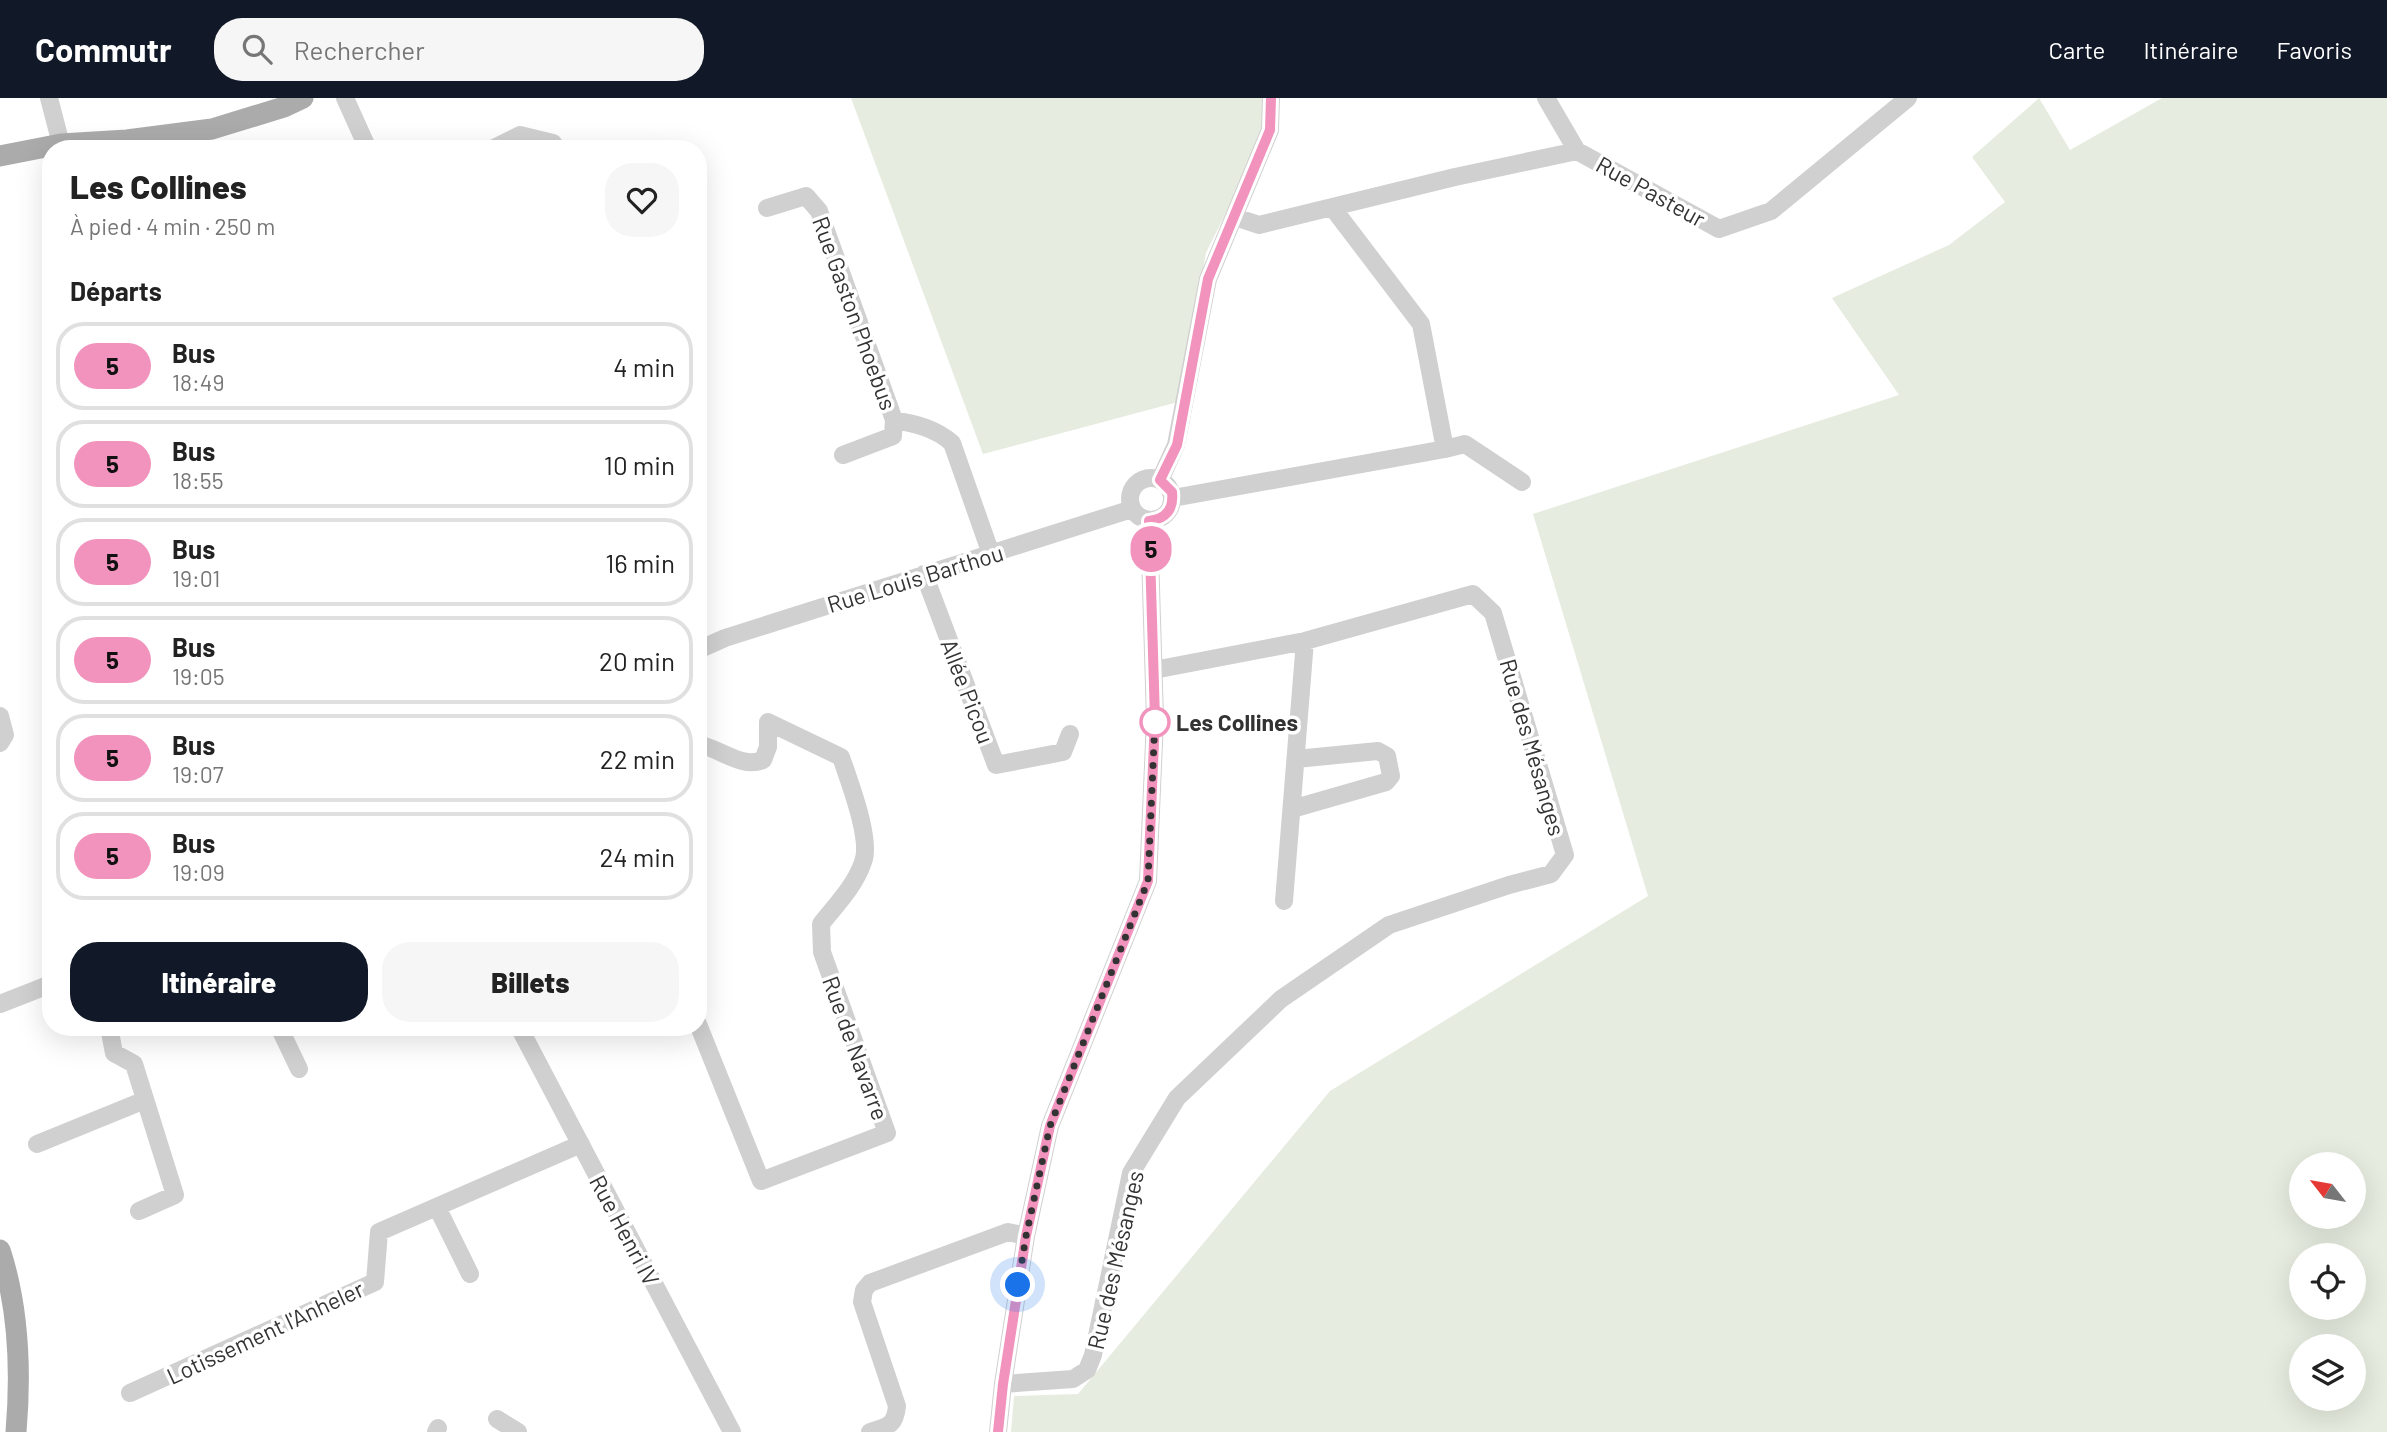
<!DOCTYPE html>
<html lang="fr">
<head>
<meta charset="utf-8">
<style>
  :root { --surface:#fff; --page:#f6f6f6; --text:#222; --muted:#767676; --line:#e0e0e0; --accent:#111827 }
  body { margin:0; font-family:Barlow,sans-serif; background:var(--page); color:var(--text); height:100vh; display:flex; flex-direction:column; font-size:26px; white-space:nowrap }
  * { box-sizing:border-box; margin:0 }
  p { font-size:23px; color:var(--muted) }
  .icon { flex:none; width:38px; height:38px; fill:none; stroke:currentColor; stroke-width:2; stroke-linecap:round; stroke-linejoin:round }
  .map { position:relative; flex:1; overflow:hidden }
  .details { position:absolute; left:42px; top:42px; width:665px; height:896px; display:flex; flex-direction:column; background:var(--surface); border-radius:28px; box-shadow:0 7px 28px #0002 }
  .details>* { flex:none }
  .badge { padding:0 14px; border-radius:23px; font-size:24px; line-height:46px }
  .needle { width:46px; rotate:301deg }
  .fabs { position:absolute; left:2289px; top:1054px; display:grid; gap:14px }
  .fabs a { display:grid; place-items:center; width:77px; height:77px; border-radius:50%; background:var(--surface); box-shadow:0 7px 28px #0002; font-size:35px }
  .you { position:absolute; width:35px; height:35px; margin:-18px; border:5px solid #fff; border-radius:50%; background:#1a73e8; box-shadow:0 0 0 10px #1a73e833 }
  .map>.badge { position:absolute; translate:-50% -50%; box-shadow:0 0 0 4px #fff }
  h2 { padding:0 28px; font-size:26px; line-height:63px }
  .round { display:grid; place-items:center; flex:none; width:74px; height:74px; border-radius:28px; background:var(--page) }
  .headline { display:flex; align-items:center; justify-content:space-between; height:119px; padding:0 28px }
  h1 { font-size:33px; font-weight:800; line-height:52px }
  .primary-button { display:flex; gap:14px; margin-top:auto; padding:14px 28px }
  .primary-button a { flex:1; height:80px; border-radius:28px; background:var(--accent); color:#fff; font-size:28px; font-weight:800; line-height:80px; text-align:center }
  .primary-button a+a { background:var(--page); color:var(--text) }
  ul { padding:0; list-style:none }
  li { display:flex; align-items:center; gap:21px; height:88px; margin:0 14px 10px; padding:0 14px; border:4px solid var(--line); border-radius:28px }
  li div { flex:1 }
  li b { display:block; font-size:26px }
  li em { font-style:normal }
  li .badge { min-width:77px; font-weight:700; text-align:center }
  header { display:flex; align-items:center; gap:42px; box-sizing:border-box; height:98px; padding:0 35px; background:var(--accent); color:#fff }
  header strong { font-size:33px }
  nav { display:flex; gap:38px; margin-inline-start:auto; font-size:24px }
  .search { width:490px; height:63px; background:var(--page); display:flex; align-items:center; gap:18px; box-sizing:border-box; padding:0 24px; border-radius:28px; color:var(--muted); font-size:26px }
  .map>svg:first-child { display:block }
  .green { fill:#e6ecdf; fill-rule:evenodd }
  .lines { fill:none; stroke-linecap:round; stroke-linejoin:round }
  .minor { stroke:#d0d0d0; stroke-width:18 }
  .major { stroke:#ababab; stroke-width:21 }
  .line-casing { stroke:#fff; stroke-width:16 }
  .line { stroke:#f193bd; stroke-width:10 }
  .walk { stroke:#333; stroke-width:7; stroke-dasharray:0 12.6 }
  .stop-dot { fill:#fff; stroke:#f193bd; stroke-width:3.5 }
  .labels { text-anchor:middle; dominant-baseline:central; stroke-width:7; stroke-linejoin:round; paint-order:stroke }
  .street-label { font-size:23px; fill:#333; stroke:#fff }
  .stop-label { font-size:23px; font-weight:bold; fill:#333; stroke:#fff; text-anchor:start }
</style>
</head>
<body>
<header>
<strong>Commutr</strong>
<div class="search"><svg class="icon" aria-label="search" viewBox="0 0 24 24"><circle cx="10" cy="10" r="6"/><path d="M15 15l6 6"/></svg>Rechercher</div>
<nav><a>Carte</a><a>Itinéraire</a><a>Favoris</a></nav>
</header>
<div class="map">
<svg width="2387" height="1334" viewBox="0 0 2387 1334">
  <rect width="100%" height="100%" fill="#fff"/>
  <path class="green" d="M851,0H1267L1268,30L1206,155L1178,304L983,356Z
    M2039,0L2070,52L2162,0H2387V1334H1011L1014,1298L1078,1296L1330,993L1648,798L1533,416L1899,297L1832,200L1949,147L2005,104L1972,59ZM2301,1066H2354V1118H2301ZM2301,1157H2354V1209H2301ZM2301,1248H2354V1300H2301Z"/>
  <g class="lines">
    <path class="minor" d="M49,0L61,46
      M345,0L368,51
      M1546,0L1577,53
      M492,51L520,37L553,45L557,51
      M767,110L806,98L819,113L894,322C916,326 935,330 952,345L991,456
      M1235,119L1259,127L1455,79L1577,53L1719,131L1771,113L1908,0
      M1445,351L1465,346L1522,384
      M843,357L893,338L894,322
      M1130 401a21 21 0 1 1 42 0a21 21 0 1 1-42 0Z
      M1160,382L1176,347L1208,181L1270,32L1271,0
      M1173,400L1445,351L1421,226L1332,109
      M924,476L996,667L1063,654L1070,636
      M698,552L725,540L1132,411
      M0,618L5,637L0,645
      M698,646C719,650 742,671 763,662L768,649V624L841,659C849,683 872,742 863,764C855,788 836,807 821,826L822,854L887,1035L761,1083L698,926
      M1292,711L1386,684L1391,678L1387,658L1378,653L1296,661
      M1284,803L1305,543
      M0,906L51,886
      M109,929L114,955L134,966L175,1097L139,1113
      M279,929L299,971
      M519,929L732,1334
      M37,1046L145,1002
      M437,1109L470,1176
      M1003,1286L1073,1281L1087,1272L1093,1257L1131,1075L1177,1000L1281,901L1389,827L1509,787L1551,776L1565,757L1493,515L1473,496L1305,543L1154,572
      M130,1295L375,1184L379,1134L581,1046
      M497,1321L518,1334
      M436,1334L438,1330
      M870,1334C888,1328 895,1328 897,1308L862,1204L864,1192L870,1185L1008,1134L1026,1138
      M998,1334L1003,1286L1026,1138L1050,1028L1148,783L1155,621L1149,423"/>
    <path class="major" d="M0,58L61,46L127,42L212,31L284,9L303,0
      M0,1152C19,1210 21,1275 16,1334"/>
  </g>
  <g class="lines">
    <g class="line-casing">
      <path id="line" d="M998,1334L1003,1286L1026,1138L1050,1028L1148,783L1155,621L1149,423C1166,421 1174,411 1172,394L1160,382L1177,347L1208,181L1270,32L1271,0"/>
    </g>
    <use href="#line" class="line"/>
    <path class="walk" d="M1018,1187L1026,1138L1050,1028L1148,783L1155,621V624"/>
  </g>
  <circle class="stop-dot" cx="1155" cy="624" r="14"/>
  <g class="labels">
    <g class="street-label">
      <text transform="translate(1651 93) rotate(29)">Rue Pasteur</text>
      <text transform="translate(855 215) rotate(70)">Rue Gaston Phoebus</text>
      <text transform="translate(915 480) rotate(-17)">Rue Louis Barthou</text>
      <text transform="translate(968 593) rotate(69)">Allée Picou</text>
      <text transform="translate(1533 649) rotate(74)">Rue des Mésanges</text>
      <text transform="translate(856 950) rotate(70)">Rue de Navarre</text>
      <text transform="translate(625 1132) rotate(62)">Rue Henri IV</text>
      <text transform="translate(1115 1162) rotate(-77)">Rue des Mésanges</text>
      <text transform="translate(265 1234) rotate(-25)">Lotissement l'Anheler</text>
    </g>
    <g class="stop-label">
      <text x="1176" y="624">Les Collines</text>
    </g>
  </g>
</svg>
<div class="fabs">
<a><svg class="needle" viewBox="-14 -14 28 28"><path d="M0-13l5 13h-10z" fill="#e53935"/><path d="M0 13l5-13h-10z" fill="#767676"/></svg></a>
<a><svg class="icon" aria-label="locate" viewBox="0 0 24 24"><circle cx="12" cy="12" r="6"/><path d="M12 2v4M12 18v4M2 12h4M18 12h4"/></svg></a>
<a><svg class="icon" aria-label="layers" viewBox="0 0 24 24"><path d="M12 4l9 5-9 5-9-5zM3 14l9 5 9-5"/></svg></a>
</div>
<div class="you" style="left:1018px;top:1187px"></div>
<b class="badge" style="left:1151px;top:451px;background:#f193bd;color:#111">5</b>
<section class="details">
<div class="headline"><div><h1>Les Collines</h1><p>À pied · 4 min · 250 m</p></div><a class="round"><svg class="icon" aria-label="heart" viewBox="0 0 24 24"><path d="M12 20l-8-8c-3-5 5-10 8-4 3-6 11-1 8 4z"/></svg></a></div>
<h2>Départs</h2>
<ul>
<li><span class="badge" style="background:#f193bd;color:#111">5</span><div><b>Bus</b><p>18:49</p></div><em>4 min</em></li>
<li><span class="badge" style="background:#f193bd;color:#111">5</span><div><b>Bus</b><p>18:55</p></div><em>10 min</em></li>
<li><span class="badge" style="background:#f193bd;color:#111">5</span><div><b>Bus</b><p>19:01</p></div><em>16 min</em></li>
<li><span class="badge" style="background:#f193bd;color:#111">5</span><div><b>Bus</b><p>19:05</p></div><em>20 min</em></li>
<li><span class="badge" style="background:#f193bd;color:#111">5</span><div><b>Bus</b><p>19:07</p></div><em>22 min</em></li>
<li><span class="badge" style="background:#f193bd;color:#111">5</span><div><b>Bus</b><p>19:09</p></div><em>24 min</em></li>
</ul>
<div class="primary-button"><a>Itinéraire</a><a>Billets</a></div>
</section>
</div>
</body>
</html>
